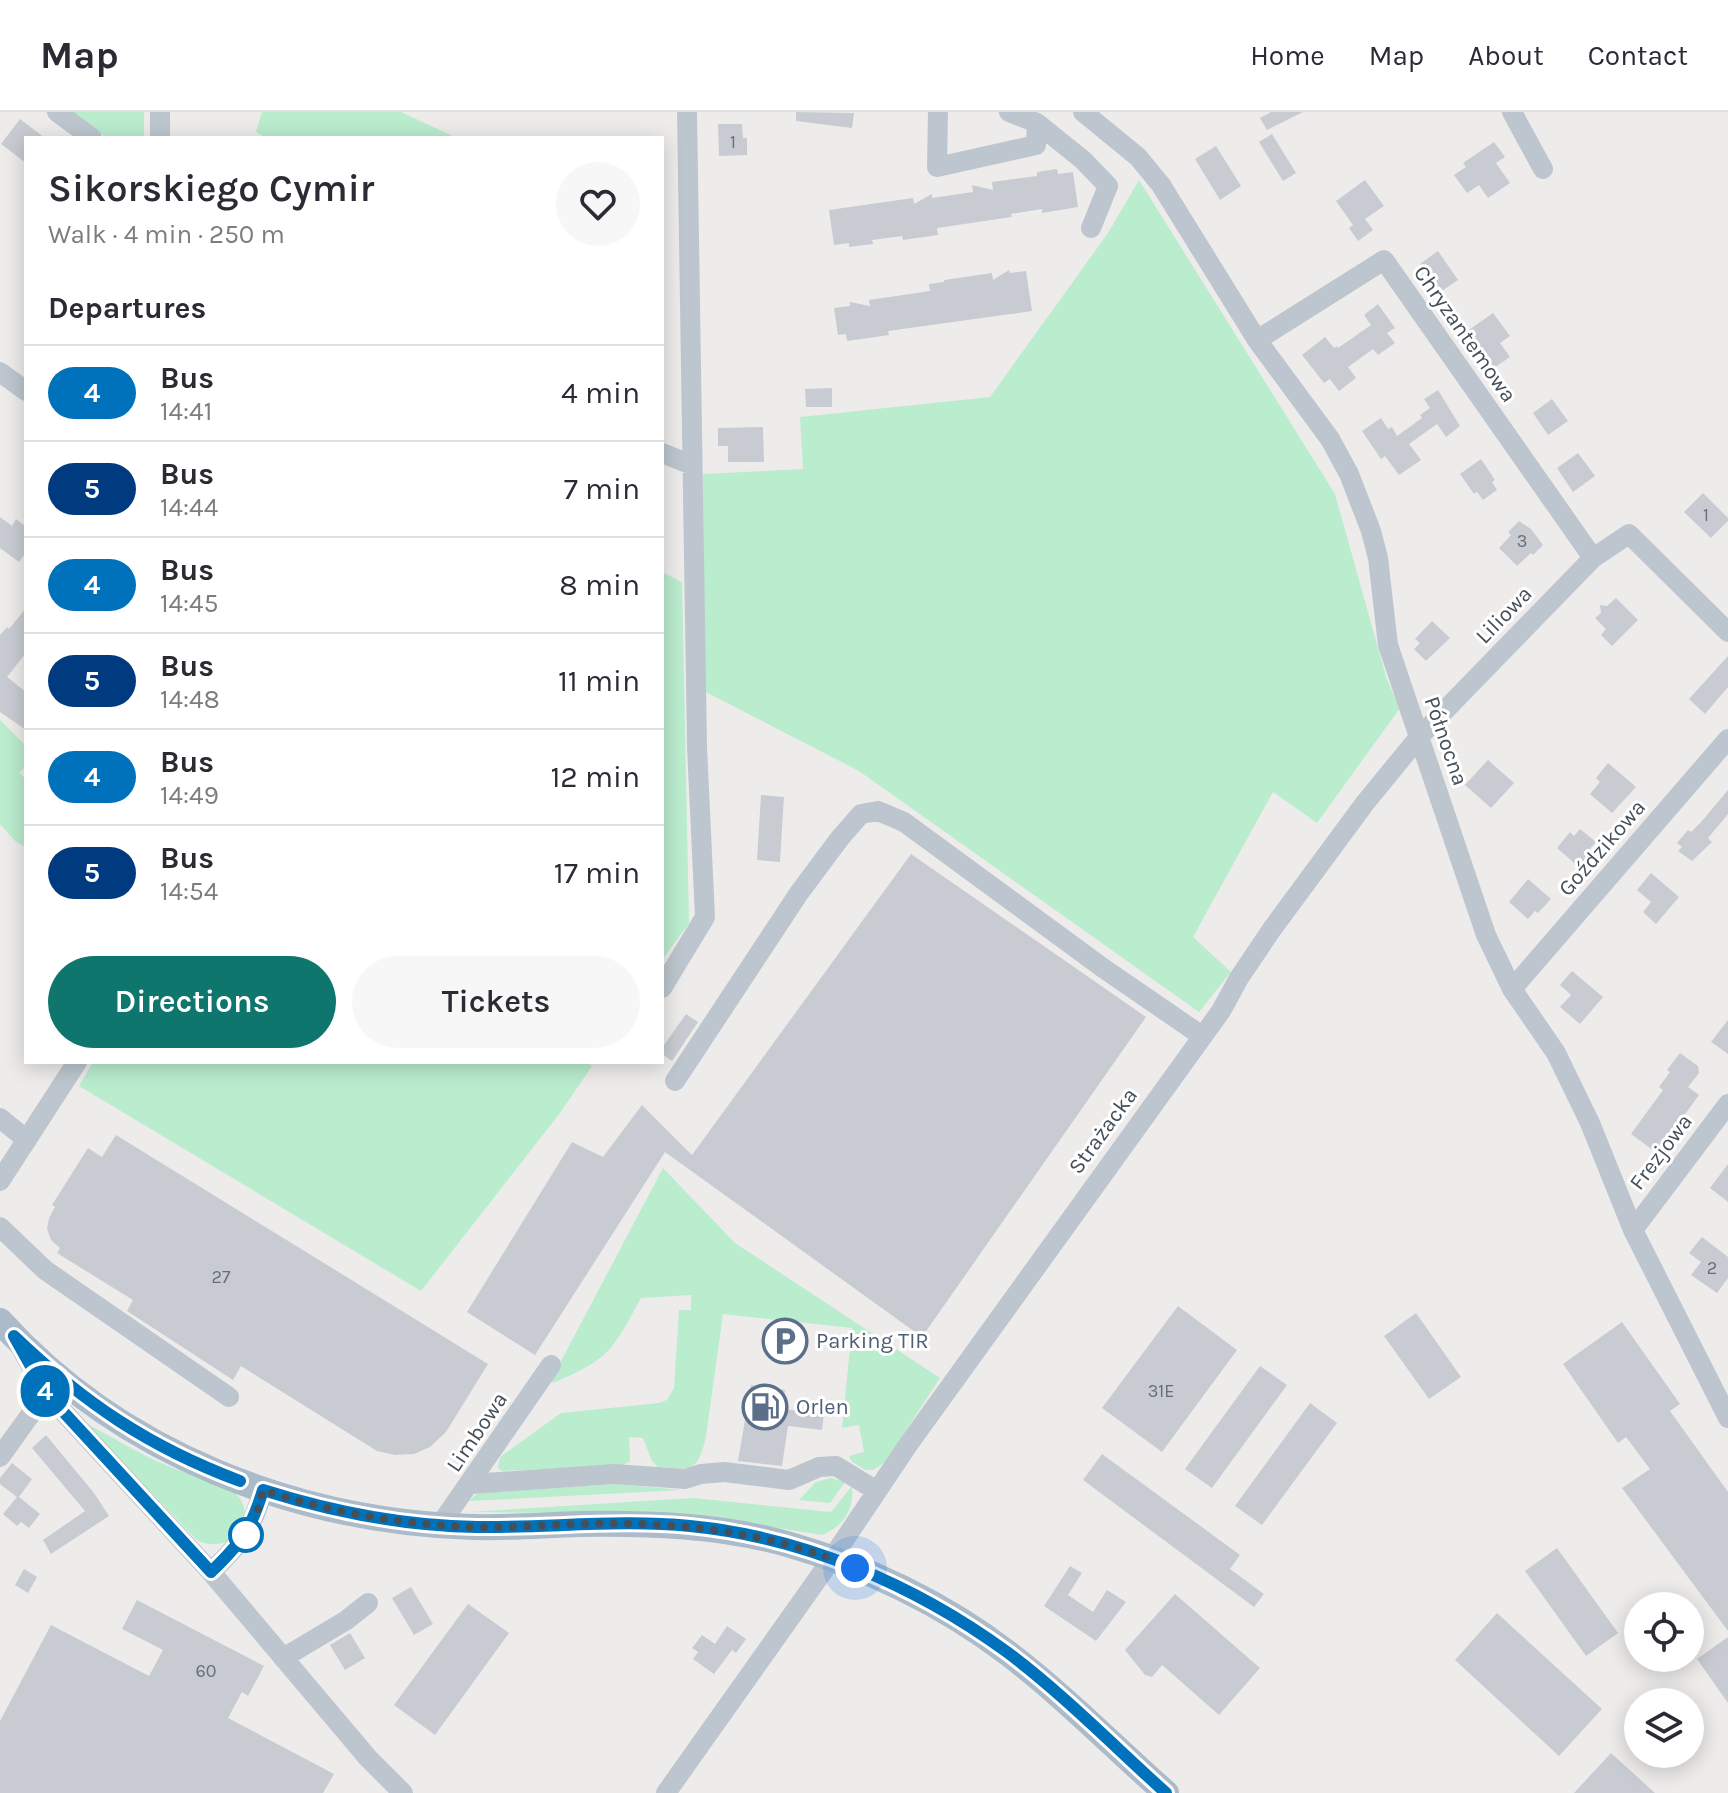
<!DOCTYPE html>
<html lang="en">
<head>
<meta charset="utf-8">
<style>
  :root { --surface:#fff; --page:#f7f7f7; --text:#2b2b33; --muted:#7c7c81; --line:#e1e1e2; --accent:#0f766e }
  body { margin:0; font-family:Karla,sans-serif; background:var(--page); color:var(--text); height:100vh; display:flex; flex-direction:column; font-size:30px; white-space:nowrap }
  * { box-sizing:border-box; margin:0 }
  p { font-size:26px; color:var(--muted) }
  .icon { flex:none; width:44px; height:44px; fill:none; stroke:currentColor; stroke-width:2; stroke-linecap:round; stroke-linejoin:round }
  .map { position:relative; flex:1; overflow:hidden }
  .sheet { position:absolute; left:24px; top:24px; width:640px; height:928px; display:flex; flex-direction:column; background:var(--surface); border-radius:0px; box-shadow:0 4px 20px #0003 }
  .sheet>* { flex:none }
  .badge { padding:0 16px; border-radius:26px; font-size:28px; line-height:52px }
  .buttons { position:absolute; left:1624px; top:1480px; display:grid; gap:16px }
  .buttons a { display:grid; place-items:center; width:80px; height:80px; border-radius:50%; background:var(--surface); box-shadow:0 4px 20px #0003; font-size:40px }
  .you { position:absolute; width:40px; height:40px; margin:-20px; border:6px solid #fff; border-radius:50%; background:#1a73e8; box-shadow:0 0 0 12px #1a73e833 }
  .map>.badge { position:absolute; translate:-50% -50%; box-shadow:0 0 0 4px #fff }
  h2 { padding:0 24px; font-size:30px; line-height:72px }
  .round { display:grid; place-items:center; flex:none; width:84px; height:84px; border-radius:42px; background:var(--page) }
  .overview { display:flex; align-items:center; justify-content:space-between; height:136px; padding:0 24px }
  h1 { font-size:38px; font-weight:600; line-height:60px }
  .button { display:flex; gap:16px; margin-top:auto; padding:16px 24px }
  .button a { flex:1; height:92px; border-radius:48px; background:var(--accent); color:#fff; font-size:32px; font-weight:600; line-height:92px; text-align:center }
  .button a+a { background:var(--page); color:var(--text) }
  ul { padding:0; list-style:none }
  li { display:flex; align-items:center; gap:24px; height:96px; padding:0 24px; border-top:2px solid var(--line) }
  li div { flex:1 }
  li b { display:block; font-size:30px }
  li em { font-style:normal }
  li .badge { min-width:88px; font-weight:700; text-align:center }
  header { display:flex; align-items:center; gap:48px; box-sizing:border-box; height:112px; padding:0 40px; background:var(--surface); border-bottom:2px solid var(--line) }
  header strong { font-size:38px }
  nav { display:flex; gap:44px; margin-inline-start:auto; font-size:28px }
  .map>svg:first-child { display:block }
  .green { fill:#baecce }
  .building { fill:#c8cbd1 }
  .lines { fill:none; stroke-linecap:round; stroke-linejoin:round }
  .minor { stroke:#bdc6ce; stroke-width:20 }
  .major { stroke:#acbbca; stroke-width:26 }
  .line-casing { stroke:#fff; stroke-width:18 }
  .line { stroke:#0072bc; stroke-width:12 }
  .walk { stroke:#454f58; stroke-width:8; stroke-dasharray:0 14.4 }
  .stop-dot { fill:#fff; stroke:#0072bc; stroke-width:4 }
  .labels { text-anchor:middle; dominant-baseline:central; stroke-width:6; stroke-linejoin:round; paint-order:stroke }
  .number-label { font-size:18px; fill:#666e76 }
  .street-label { font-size:22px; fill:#454f58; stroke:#fff }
  .service-label { font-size:22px; fill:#4e5e75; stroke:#fff; text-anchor:start }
</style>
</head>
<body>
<header>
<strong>Map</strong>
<nav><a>Home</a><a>Map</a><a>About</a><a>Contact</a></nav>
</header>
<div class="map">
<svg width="1728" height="1681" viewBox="0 0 1728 1681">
  <rect width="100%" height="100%" fill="#eeeceb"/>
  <path class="green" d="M73,0H144V26H107Z
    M262,0H401L457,26H267L256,20Z
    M1139,68L1335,382L1387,568L1400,596L1317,711L1273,680L1193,825L1231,860L1199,900L859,659L704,579L703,362L803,357L800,305L990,285L1108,121Z
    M662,460L682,470L689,811L662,848Z
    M0,608L26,634V654L19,661L26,667V735L15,729L0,712Z
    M93,950H586L592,954L560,1001L421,1179L79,974Z
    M663,1056L735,1131L940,1266L885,1350L873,1358H865L852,1350L849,1344L864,1340L859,1313L842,1316L852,1216L723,1202L706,1324C698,1360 692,1358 658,1355L652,1349L643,1326L629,1325L630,1349L622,1354L502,1359L498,1356L500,1345L561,1301L659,1291L667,1288L674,1276L679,1198H691V1183L641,1186C611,1240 611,1246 553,1271L551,1268Z
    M84,1310C112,1325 139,1342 168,1354C183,1361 227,1373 237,1383C259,1407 231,1445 197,1428Z
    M831,1366L845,1370L830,1391L799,1388L816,1370Z
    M617,1372L682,1378L469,1389L478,1381Z
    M852,1374C854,1398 844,1414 822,1423L715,1406L672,1402L470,1400L693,1386L831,1400Z"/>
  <path class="building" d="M796,0L854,1L852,16L796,9Z
    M1271,0H1303L1267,18L1260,6Z
    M20,7L45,26H26V51L1,32Z
    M718,12H742L743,26H747V43L719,44Z
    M1272,22L1296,61L1283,69L1259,30Z
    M1494,30L1505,45L1496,51L1510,71L1488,86L1479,73L1467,81L1454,63L1466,55L1463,51Z
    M1216,34L1241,74L1220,88L1195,47Z
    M1057,57L1058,62L1073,60L1078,95L1042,101V97L1011,102L1012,105L937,116L938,123L903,128L902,124L872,128L873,132L849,135V131L834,133L829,98L913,86L914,92L932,82V86L973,80L972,73L993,78L992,70L1037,64V60Z
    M1365,68L1384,94L1365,107L1373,118L1358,129L1349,116L1353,113L1336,89Z
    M1438,139L1458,168L1440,180L1420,152Z
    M1009,158L1010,161L1026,159L1032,199L888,219L889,223L847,229L846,222L838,223L834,196L850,194V190L870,194L869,188L930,179L929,172L944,170V168L992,161L993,168Z
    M1378,192L1395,216L1387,221L1395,231L1378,243L1373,237L1348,255L1356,266L1339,279L1330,267L1324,271L1302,243L1325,225L1334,236L1337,234L1338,236L1371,213L1364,203Z
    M1493,201L1510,224L1500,231L1510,245L1492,257L1466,220Z
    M832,276V295H806L805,277Z
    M1438,278L1460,314L1446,325L1437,312L1409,332L1421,348L1399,363L1385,344L1381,347L1362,319L1381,306L1388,317L1392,315L1397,324L1422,306L1420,303L1430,296L1424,287Z
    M1552,287L1568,309L1548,323L1533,301Z
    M763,315L764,350H728V334H718V316Z
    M1578,341L1595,364L1573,380L1557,356Z
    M1481,347L1495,368L1492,370L1497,378L1483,388L1477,380L1474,382L1460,362Z
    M1703,381L1728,406V409L1711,426L1684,400Z
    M0,405L12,414L16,407L26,415V440L19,450L0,436Z
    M1519,409L1531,417L1543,433L1533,443L1531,441L1517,454L1499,436L1511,423L1508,420Z
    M1616,486L1638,508L1612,534L1601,523L1606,517L1595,506L1601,501L1600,493L1607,494Z
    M26,496V541L7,565L26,580V618L0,600V523L7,515L9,517Z
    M1432,509L1450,526L1426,549L1414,537L1420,531L1415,527Z
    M1728,544V575L1705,602L1689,587Z
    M1488,648L1514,671L1491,696L1465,673Z
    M1608,651L1636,675L1612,701L1590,682L1600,670L1596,666Z
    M1728,678V702L1708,726L1712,730L1692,749L1678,739L1682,735L1677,731L1688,718L1691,720L1702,709Z
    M761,683L784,685L780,750L757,748Z
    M1580,717L1596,730L1587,740L1590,743L1579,755L1557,736L1570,720L1574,724Z
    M911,742L1146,905L922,1225L665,1040L535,1243L467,1200L572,1030L603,1045L642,993L692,1043Z
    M1651,761L1679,785L1656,812L1643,800L1651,790L1637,778Z
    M1528,767L1551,787L1538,801L1535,799L1528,807L1509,790Z
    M1572,859L1603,885L1580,912L1560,895L1571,883L1560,873Z
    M686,902L698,910L672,949L662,942V936Z
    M1728,908V942L1711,930Z
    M1680,941L1698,954L1699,961L1688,975L1699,983L1657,1041L1631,1022L1663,978L1659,975L1670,960L1667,958Z
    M116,1023L488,1252L446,1320L430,1335L414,1342L395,1343L377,1339L241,1254L233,1268L127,1199L133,1188L57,1141L60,1136L51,1128L47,1117L49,1106L55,1095L52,1093L88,1036L102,1045Z
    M1728,1052V1090L1710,1076Z
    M1702,1125L1728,1145V1166L1717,1181L1691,1163L1701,1150L1689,1141Z
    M1178,1194L1237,1238L1162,1340L1102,1296Z
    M1416,1201L1461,1265L1429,1287L1384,1224Z
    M1622,1210L1680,1292L1670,1299L1728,1380V1519L1622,1376L1650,1357L1626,1325L1618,1331L1563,1252Z
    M1260,1254L1287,1273L1212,1376L1185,1357Z
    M751,1273L785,1278L782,1297L824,1301L822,1318L788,1314L782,1354L738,1349Z
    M1310,1291L1337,1311L1262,1413L1235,1394Z
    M46,1323L94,1381L109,1404L51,1442L43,1428L85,1399L32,1336Z
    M1102,1342L1240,1443L1230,1457L1264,1482L1254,1495L1083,1368Z
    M12,1351L32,1367L19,1385L40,1402L29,1416L21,1410L17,1414L3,1402L17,1385L0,1372V1366Z
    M1557,1436L1618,1521L1586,1544L1525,1459Z
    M1070,1454L1082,1461L1068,1483L1093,1500L1107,1478L1126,1490L1096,1529L1044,1494Z
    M24,1457L37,1465L28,1481L15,1473Z
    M411,1475L433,1512L414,1523L392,1486Z
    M1175,1482L1260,1556L1219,1603L1162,1553L1152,1565L1145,1563L1125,1538Z
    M137,1488L264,1554L248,1584L242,1580L228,1606L334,1662L323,1681H0V1609L51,1513L149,1564L163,1538L122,1517Z
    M468,1492L509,1521L435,1623L394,1593Z
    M1497,1501L1602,1597L1559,1644L1455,1548Z
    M727,1514L746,1527L736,1541L732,1538L714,1562L693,1547L698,1540L692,1536L702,1523L715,1532Z
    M350,1521L365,1546L345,1558L330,1533Z
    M1728,1525V1591L1697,1547Z
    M1611,1641L1655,1681H1574Z"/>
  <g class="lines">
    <path class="minor" d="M57,0L92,26
      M160,0V26
      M938,0L937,55L1036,33L1037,11
      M1009,0L1037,11L1083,48L1108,74L1091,116
      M1083,0L1138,45L1161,73L1257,228L1330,327L1349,362L1371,419L1378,446L1388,533L1486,823L1512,877L1556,941L1590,1011L1633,1118L1728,1306
      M1512,0L1543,57
      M1257,228L1384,148L1593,446
      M0,260L26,279
      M662,341L692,353
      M662,876L705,805L697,635L687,0
      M1512,877L1728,627
      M675,969L799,781L840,726L861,702L878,699L904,710L1103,856L1202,924
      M0,1006L27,1028
      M0,1069L77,950
      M0,1115L45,1158L229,1285
      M1633,1118L1728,992
      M22,1238L46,1281L211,1460L368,1646L403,1681
      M0,1345L46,1281
      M471,1372L614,1362L685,1367L701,1362L724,1360L789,1368L819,1355L836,1354L877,1379
      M440,1413L551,1253
      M211,1460C241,1431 252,1418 263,1378
      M283,1546L345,1509L368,1491
      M666,1681L824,1458L910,1330L1221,899L1239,866L1272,817L1365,691L1419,625L1593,446L1629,422L1728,520"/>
    <path class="major" d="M0,1209C120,1342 298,1410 474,1415C509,1416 544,1413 579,1412C649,1411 719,1413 787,1432C865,1454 944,1492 1009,1542C1064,1584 1114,1635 1166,1681"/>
  </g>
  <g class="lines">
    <g class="line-casing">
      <path id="line" d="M240,1369C149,1335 84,1291 14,1224L46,1281L211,1460C241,1431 251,1418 263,1378C333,1400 404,1414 477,1415C548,1416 619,1407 690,1414C804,1425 915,1473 1007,1540C1063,1582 1114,1634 1166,1681"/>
    </g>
    <use href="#line" class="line"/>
    <path class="walk" d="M246,1423L256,1405L263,1378C334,1401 398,1412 472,1415C506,1416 541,1413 575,1412C672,1409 765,1418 855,1456"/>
  </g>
  <defs>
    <g id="parking-ring" transform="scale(2.3)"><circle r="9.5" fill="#fff" stroke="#5c6f8a" stroke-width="1.5"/><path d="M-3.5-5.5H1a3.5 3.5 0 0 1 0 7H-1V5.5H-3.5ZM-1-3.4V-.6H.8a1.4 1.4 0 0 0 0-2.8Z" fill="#5c6f8a"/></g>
    <g id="fuel-ring" transform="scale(2.3)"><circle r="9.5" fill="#fff" stroke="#5c6f8a" stroke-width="1.5"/><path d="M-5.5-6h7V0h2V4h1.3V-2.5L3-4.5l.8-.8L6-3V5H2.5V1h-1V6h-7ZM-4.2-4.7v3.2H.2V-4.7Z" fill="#5c6f8a"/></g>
  </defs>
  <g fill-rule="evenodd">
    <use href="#parking-ring" x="785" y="1229"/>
    <use href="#fuel-ring" x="765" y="1295"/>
  </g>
  <circle class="stop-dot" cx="246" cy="1423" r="16"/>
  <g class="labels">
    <g class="number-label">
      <text x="733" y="30">1</text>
      <text x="1706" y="403">1</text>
      <text x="1522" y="429">3</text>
      <text x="1712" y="1156">2</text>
      <text x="221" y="1165">27</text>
      <text x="1161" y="1279">31E</text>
      <text x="206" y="1559">60</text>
    </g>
    <g class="street-label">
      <text transform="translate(1465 222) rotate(55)">Chryzantemowa</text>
      <text transform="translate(1504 503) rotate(-46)">Liliowa</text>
      <text transform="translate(1446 629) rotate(71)">Północna</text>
      <text transform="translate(1602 736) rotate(-49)">Goździkowa</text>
      <text transform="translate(1103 1019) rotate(-54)">Strażacka</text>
      <text transform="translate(1661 1040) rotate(-53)">Frezjowa</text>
      <text transform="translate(477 1320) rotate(-56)">Limbowa</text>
    </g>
    <g class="service-label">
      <text x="816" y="1229">Parking TIR</text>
      <text x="796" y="1295">Orlen</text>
    </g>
  </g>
</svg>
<div class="buttons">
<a><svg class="icon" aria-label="locate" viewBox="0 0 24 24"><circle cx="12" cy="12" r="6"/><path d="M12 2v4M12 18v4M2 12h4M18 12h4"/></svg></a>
<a><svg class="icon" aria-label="layers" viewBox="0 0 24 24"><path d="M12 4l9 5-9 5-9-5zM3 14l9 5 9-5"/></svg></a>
</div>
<div class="you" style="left:855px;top:1456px"></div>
<b class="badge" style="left:45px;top:1279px;background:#0072bc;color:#fff">4</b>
<section class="sheet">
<div class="overview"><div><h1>Sikorskiego Cymir</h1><p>Walk · 4 min · 250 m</p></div><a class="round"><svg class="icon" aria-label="heart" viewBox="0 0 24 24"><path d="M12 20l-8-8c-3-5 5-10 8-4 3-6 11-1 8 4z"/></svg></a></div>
<h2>Departures</h2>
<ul>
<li><span class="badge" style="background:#0072bc;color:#fff">4</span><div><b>Bus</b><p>14:41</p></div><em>4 min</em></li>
<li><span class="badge" style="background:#003b80;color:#fff">5</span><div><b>Bus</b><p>14:44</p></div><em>7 min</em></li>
<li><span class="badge" style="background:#0072bc;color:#fff">4</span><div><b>Bus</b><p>14:45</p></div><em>8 min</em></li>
<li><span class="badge" style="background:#003b80;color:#fff">5</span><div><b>Bus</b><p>14:48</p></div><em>11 min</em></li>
<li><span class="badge" style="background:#0072bc;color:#fff">4</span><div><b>Bus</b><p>14:49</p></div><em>12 min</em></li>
<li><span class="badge" style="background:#003b80;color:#fff">5</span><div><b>Bus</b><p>14:54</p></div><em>17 min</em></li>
</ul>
<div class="button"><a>Directions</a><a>Tickets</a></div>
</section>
</div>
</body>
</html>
